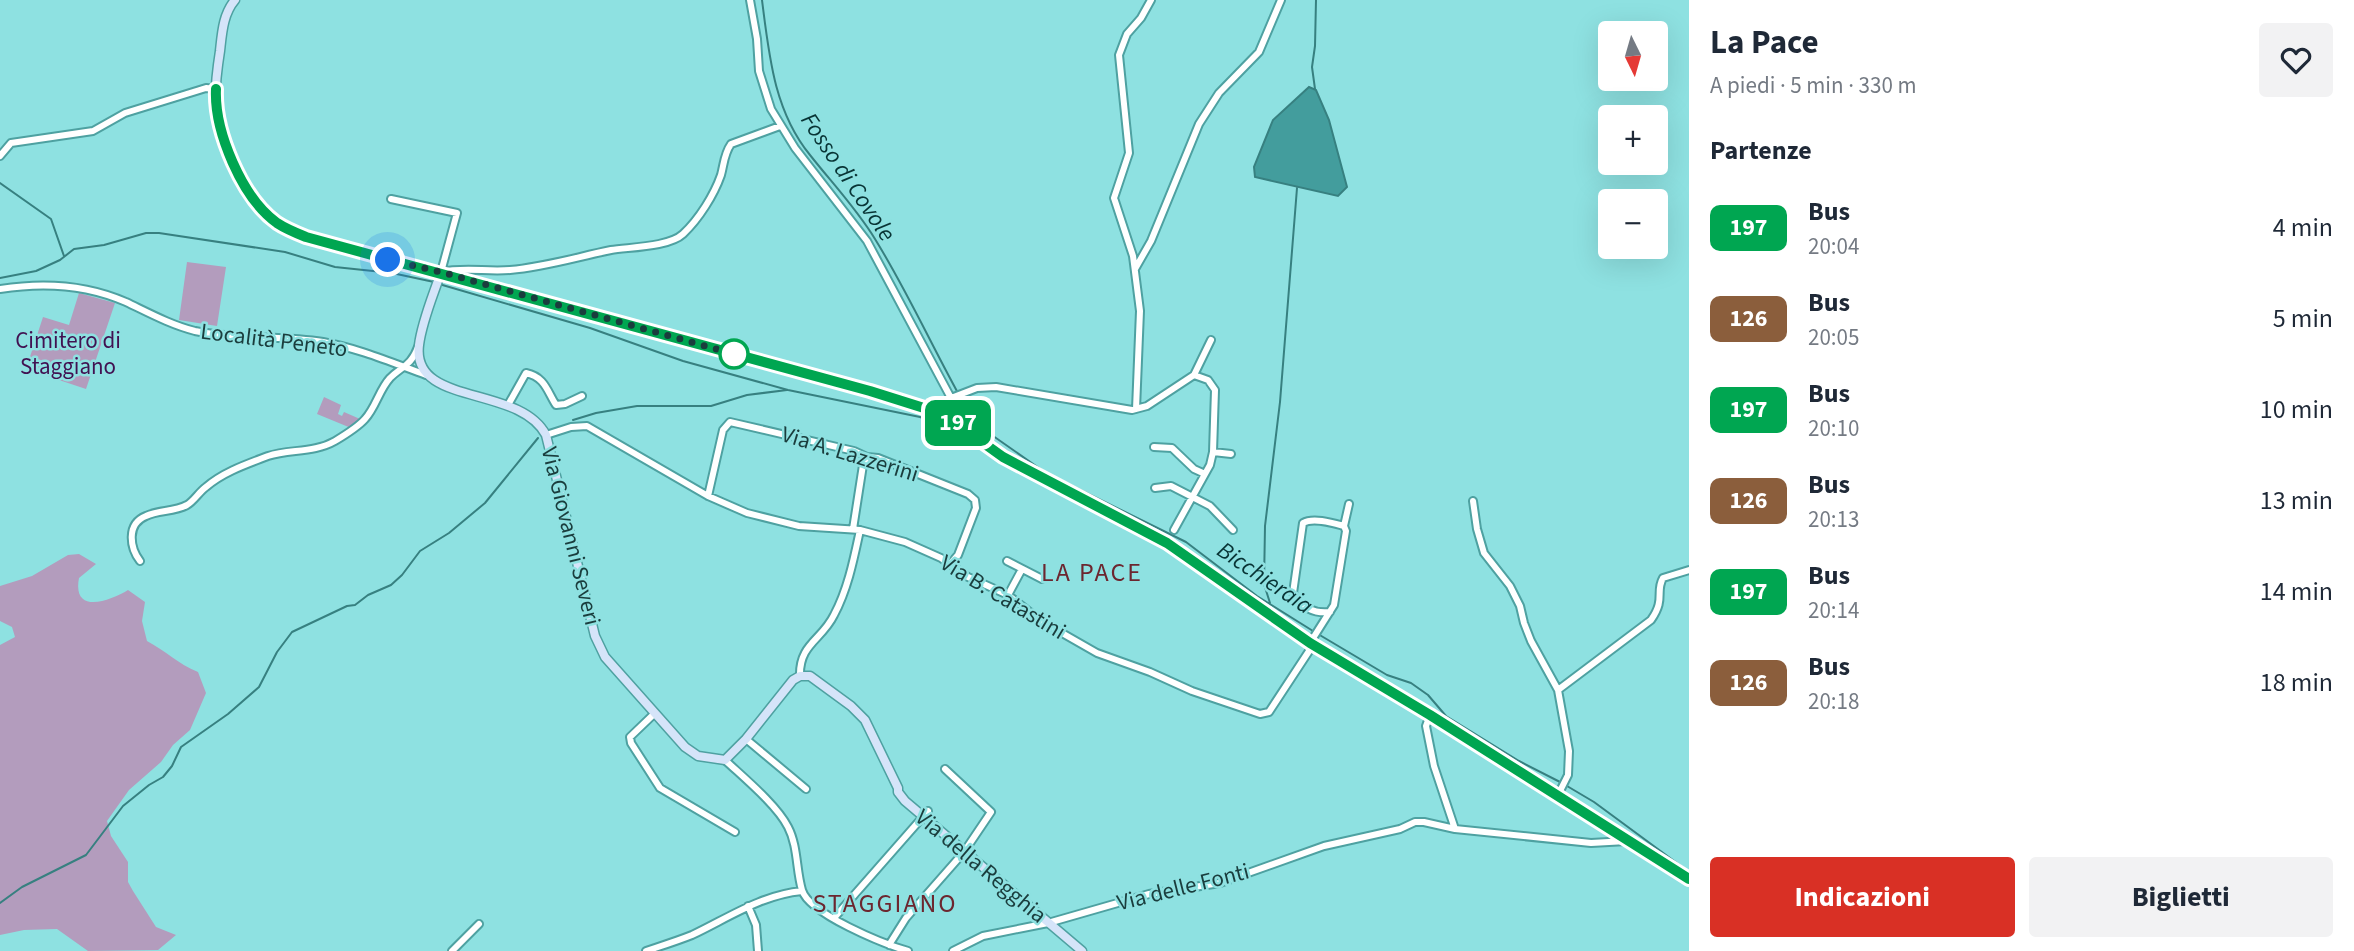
<!DOCTYPE html>
<html lang="it">
<head>
<meta charset="utf-8">
<style>
  :root { --surface:#fff; --page:#f2f2f3; --text:#1f2937; --muted:#747a83; --accent:#d93025 }
  body { margin:0; font-family:"Source Sans 3",sans-serif; background:var(--page); color:var(--text); height:100vh; display:flex; flex-direction:column; font-size:26px; white-space:nowrap }
  * { box-sizing:border-box; margin:0 }
  p { font-size:23px; color:var(--muted) }
  .icon { flex:none; width:38px; height:38px; fill:none; stroke:currentColor; stroke-width:2; stroke-linecap:round; stroke-linejoin:round }
  .map { position:relative; flex:1; overflow:hidden }
  .details { display:flex; flex-direction:column; background:var(--surface); width:665px }
  .details>* { flex:none }
  .badge { padding:0 14px; border-radius:10px; font-size:24px; line-height:46px }
  .needle { width:46px; rotate:175deg }
  .buttons { position:absolute; left:1598px; top:21px; display:grid; gap:14px }
  .buttons a { display:grid; place-items:center; width:70px; height:70px; border-radius:7px; background:var(--surface); box-shadow:0 7px 28px #0002; font-size:35px }
  .you { position:absolute; width:35px; height:35px; margin:-18px; border:5px solid #fff; border-radius:50%; background:#1a73e8; box-shadow:0 0 0 10px #1a73e833 }
  .map>.badge { position:absolute; translate:-50% -50%; box-shadow:0 0 0 4px #fff }
  h2 { padding:0 21px; font-size:26px; line-height:63px }
  .round { display:grid; place-items:center; flex:none; width:74px; height:74px; border-radius:7px; background:var(--page) }
  .head { display:flex; align-items:center; justify-content:space-between; height:119px; padding:0 21px }
  h1 { font-size:33px; font-weight:700; line-height:52px }
  .primary-button { display:flex; gap:14px; margin-top:auto; padding:14px 21px }
  .primary-button a { flex:1; height:80px; border-radius:7px; background:var(--accent); color:#fff; font-size:28px; font-weight:700; line-height:80px; text-align:center }
  .primary-button a+a { background:var(--page); color:var(--text) }
  ul { padding:0; list-style:none }
  li { display:flex; align-items:center; gap:21px; height:91px; padding:0 21px }
  li div { flex:1 }
  li b { display:block; font-size:26px }
  li em { font-style:normal }
  li .badge { min-width:77px; font-weight:700; text-align:center }
  main { display:flex; flex:1; min-height:0 }
  .map>svg:first-child { display:block }
  .green { fill:#b39cbd }
  .water { fill:#439d9d; stroke:#378080; stroke-width:2 }
  .lines { fill:none; stroke-linecap:round; stroke-linejoin:round }
  .stream { stroke:#378080; stroke-width:2 }
  .street-casing { stroke:#4ea1a1; stroke-width:10 }
  .secondary-casing { stroke:#4ea1a1; stroke-width:11 }
  .street { stroke:#fff; stroke-width:6 }
  .secondary { stroke:#d5e4f9; stroke-width:8 }
  .line-casing { stroke:#fff; stroke-width:16 }
  .line { stroke:#00a651; stroke-width:10 }
  .walk { stroke:#1a3d3d; stroke-width:7; stroke-dasharray:0 12.6 }
  .stop-dot { fill:#fff; stroke:#00a651; stroke-width:3.5 }
  .labels { text-anchor:middle; dominant-baseline:central; stroke-width:5; stroke-linejoin:round; paint-order:stroke }
  .park-label { font-size:23px; fill:#411151; stroke:#8ee1e1 }
  .street-label { font-size:23px; fill:#1a3d3d; stroke:#8ee1e1 }
  .water-label { font-size:24px; font-style:italic; fill:#083435; stroke:#8ee1e1 }
  .quarter-label { font-size:26px; letter-spacing:2px; fill:#6c262f; stroke:#8ee1e1 }
</style>
</head>
<body>
<main>
<div class="map">
<svg width="1689" height="951" viewBox="0 0 1689 951">
  <rect width="100%" height="100%" fill="#8ee1e1"/>
  <path class="green" d="M187,262L226,267L217,326L179,320Z
    M79,293L115,303L86,389L26,369L43,317L69,325Z
    M324,397L341,405L338,414L342,416L344,412L360,419L351,428L317,414Z
    M79,554L96,564L79,578C72,615 110,601 128,590L145,602L142,621L147,641C166,651 178,664 198,672L206,693L190,730L173,745L161,762L129,790L107,821L111,836L128,862V882L133,891L156,927L176,935L158,950L88,951L57,929L24,930L0,935V645L15,637L12,627L0,621V586L32,576L68,555Z"/>
  <path class="water" d="M1309,87L1316,90L1329,120L1347,187L1338,196L1255,177L1254,167L1273,120Z"/>
  <g class="lines">
    <path class="stream" d="M762,0C769,55 774,111 810,155C832,183 856,208 875,239C906,289 930,342 958,393
      M1315,89L1312,67L1315,46L1316,0
      M0,183L51,219L64,256
      M0,278L36,271L60,260L74,249L104,245L146,233H159L285,252L335,267L392,273L434,282
      M439,284L590,328L683,361L788,390L920,417L965,433
      M961,398L974,420L985,430
      M573,420L596,413L637,406H711L747,395L787,390
      M974,432L986,431L1046,473L1186,542L1257,596L1313,631
      M1270,603L1264,584L1265,526L1280,402L1297,188
      M1318,634L1387,675L1411,683L1428,695L1446,716L1519,761L1562,783
      M1567,786L1594,802L1689,872
      M0,903L22,887L86,855L123,806L149,785L163,777L172,766L181,747L228,714L259,687L277,652L292,632L347,606L355,605L368,595L391,585L402,575L420,551L449,533L485,503L538,438"/>
    <g class="street-casing">
      <path id="street" d="M750,0L757,39L759,71L771,109L795,148L867,241L951,398L961,425
        M0,156L11,143L93,131L125,113L206,88L216,89
        M391,199L457,213L441,272C464,267 487,272 510,270C545,267 577,257 611,250C630,247 669,247 683,234C699,219 714,195 721,175C724,164 724,154 731,144L780,126
        M1135,269L1151,241L1199,124L1219,93L1259,52L1281,0
        M0,289C44,282 85,284 126,302C149,313 171,325 195,331C237,340 281,335 323,342C358,348 393,363 426,375
        M1194,375L1211,340
        M951,398L977,388L996,387L1132,410L1147,406L1194,375L1208,380L1215,390L1213,452L1210,465L1174,530
        M508,405L526,373C545,377 547,391 556,405L565,404L582,396
        M1136,409L1140,311L1133,256L1114,198L1129,153L1119,55L1127,34L1141,18L1151,0
        M546,435L571,427L587,426L708,496L747,513L799,526L860,530L905,542L941,558L968,577L1008,595L1041,621L1097,653L1150,672L1192,691L1260,714L1269,712L1313,645
        M1154,447L1172,448L1194,469L1205,474
        M1213,452L1231,454
        M1155,488L1171,486L1210,506L1233,530
        M708,496L723,430L730,422L854,451L867,457L878,458L968,494L975,500L976,508L958,555L951,563
        M1473,501L1477,529L1484,553L1510,586L1520,606L1524,623L1531,641L1558,690L1569,751L1568,775L1558,795
        M1344,526L1349,504
        M853,529L863,465L867,457
        M140,561C130,548 126,524 146,516C158,510 174,512 187,505C194,501 199,492 206,487C223,472 247,464 268,456C290,449 314,453 335,441C345,435 358,427 365,419C376,407 379,390 390,378C402,366 411,366 418,347
        M1007,561L1042,579
        M1008,595L1022,569
        M1310,643L1334,605L1346,531L1344,526C1333,523 1313,517 1303,523L1293,593C1299,607 1315,614 1330,612
        M800,676C799,644 822,640 834,615C848,589 854,558 860,530
        M1558,690L1651,620C1666,599 1655,592 1663,578L1689,570
        M655,713L630,737L631,743L660,788L735,832
        M1430,715L1426,726L1434,766L1455,829
        M746,739L806,789
        M725,760C743,777 777,805 788,827C798,846 796,870 802,890C809,914 884,944 908,951
        M748,906L756,925L758,951
        M834,918L928,811
        M889,945L906,918L964,852L991,812L945,769
        M452,951L479,924
        M646,951C661,946 677,941 692,935C728,918 761,895 802,891
        M953,951L983,936L1048,923L1149,894L1220,883L1324,846L1400,829L1415,822H1424L1455,829L1591,843L1627,841"/>
    </g>
    <g class="secondary-casing">
      <path id="secondary" d="M235,0C223,14 222,33 220,51C217,70 214,91 216,111C219,144 249,203 277,223C286,229 296,233 306,237L870,391L943,414L1003,457L1166,543L1313,645L1430,715L1689,879
        M441,272C433,296 422,321 419,345C411,407 519,384 546,435L595,636L605,657L685,747L698,756L725,760L746,739L793,680L800,676H810L851,706L865,720L898,788V792L905,801L1082,951"/>
    </g>
    <use href="#street" class="street"/>
    <use href="#secondary" class="secondary"/>
  </g>
  <g class="lines">
    <g class="line-casing">
      <path id="line" d="M216,89C214,131 242,198 277,223C286,229 296,233 306,237L870,391L943,414L1003,457L1167,543L1310,643L1430,715L1689,879"/>
    </g>
    <use href="#line" class="line"/>
    <path class="walk" d="M388,260L441,272L734,354"/>
  </g>
  <circle class="stop-dot" cx="734" cy="354" r="14"/>
  <g class="labels">
    <g class="park-label">
      <text x="68" y="340">Cimitero di<tspan x="68" dy="26">Staggiano</tspan></text>
    </g>
    <g class="street-label">
      <text transform="translate(274 340) rotate(7)">Località Peneto</text>
      <text transform="translate(850 454) rotate(17)">Via A. Lazzerini</text>
      <text transform="translate(571 536) rotate(76)">Via Giovanni Severi</text>
      <text transform="translate(1003 597) rotate(31)">Via B. Catastini</text>
      <text transform="translate(981 866) rotate(40)">Via della Regghia</text>
      <text transform="translate(1183 887) rotate(-14)">Via delle Fonti</text>
    </g>
    <g class="water-label">
      <text transform="translate(848 177) rotate(56)">Fosso di Covole</text>
      <text transform="translate(1265 578) rotate(34)">Bicchieraia</text>
    </g>
    <g class="quarter-label">
      <text x="1092" y="572">LA PACE</text>
      <text x="885" y="903">STAGGIANO</text>
    </g>
  </g>
</svg>
<div class="buttons">
<a><svg class="needle" viewBox="-14 -14 28 28"><path d="M0-13l5 13h-10z" fill="#e53935"/><path d="M0 13l5-13h-10z" fill="#747a83"/></svg></a>
<a>+</a>
<a>−</a>
</div>
<div class="you" style="left:388px;top:260px"></div>
<b class="badge" style="left:958px;top:423px;background:#00a651;color:#fff">197</b>
</div>
<section class="details">
<div class="head"><div><h1>La Pace</h1><p>A piedi · 5 min · 330 m</p></div><a class="round"><svg class="icon" aria-label="heart" viewBox="0 0 24 24"><path d="M12 20l-8-8c-3-5 5-10 8-4 3-6 11-1 8 4z"/></svg></a></div>
<h2>Partenze</h2>
<ul>
<li><span class="badge" style="background:#00a651;color:#fff">197</span><div><b>Bus</b><p>20:04</p></div><em>4 min</em></li>
<li><span class="badge" style="background:#8b5e3c;color:#fff">126</span><div><b>Bus</b><p>20:05</p></div><em>5 min</em></li>
<li><span class="badge" style="background:#00a651;color:#fff">197</span><div><b>Bus</b><p>20:10</p></div><em>10 min</em></li>
<li><span class="badge" style="background:#8b5e3c;color:#fff">126</span><div><b>Bus</b><p>20:13</p></div><em>13 min</em></li>
<li><span class="badge" style="background:#00a651;color:#fff">197</span><div><b>Bus</b><p>20:14</p></div><em>14 min</em></li>
<li><span class="badge" style="background:#8b5e3c;color:#fff">126</span><div><b>Bus</b><p>20:18</p></div><em>18 min</em></li>
</ul>
<div class="primary-button"><a>Indicazioni</a><a>Biglietti</a></div>
</section>
</main>
</body>
</html>
